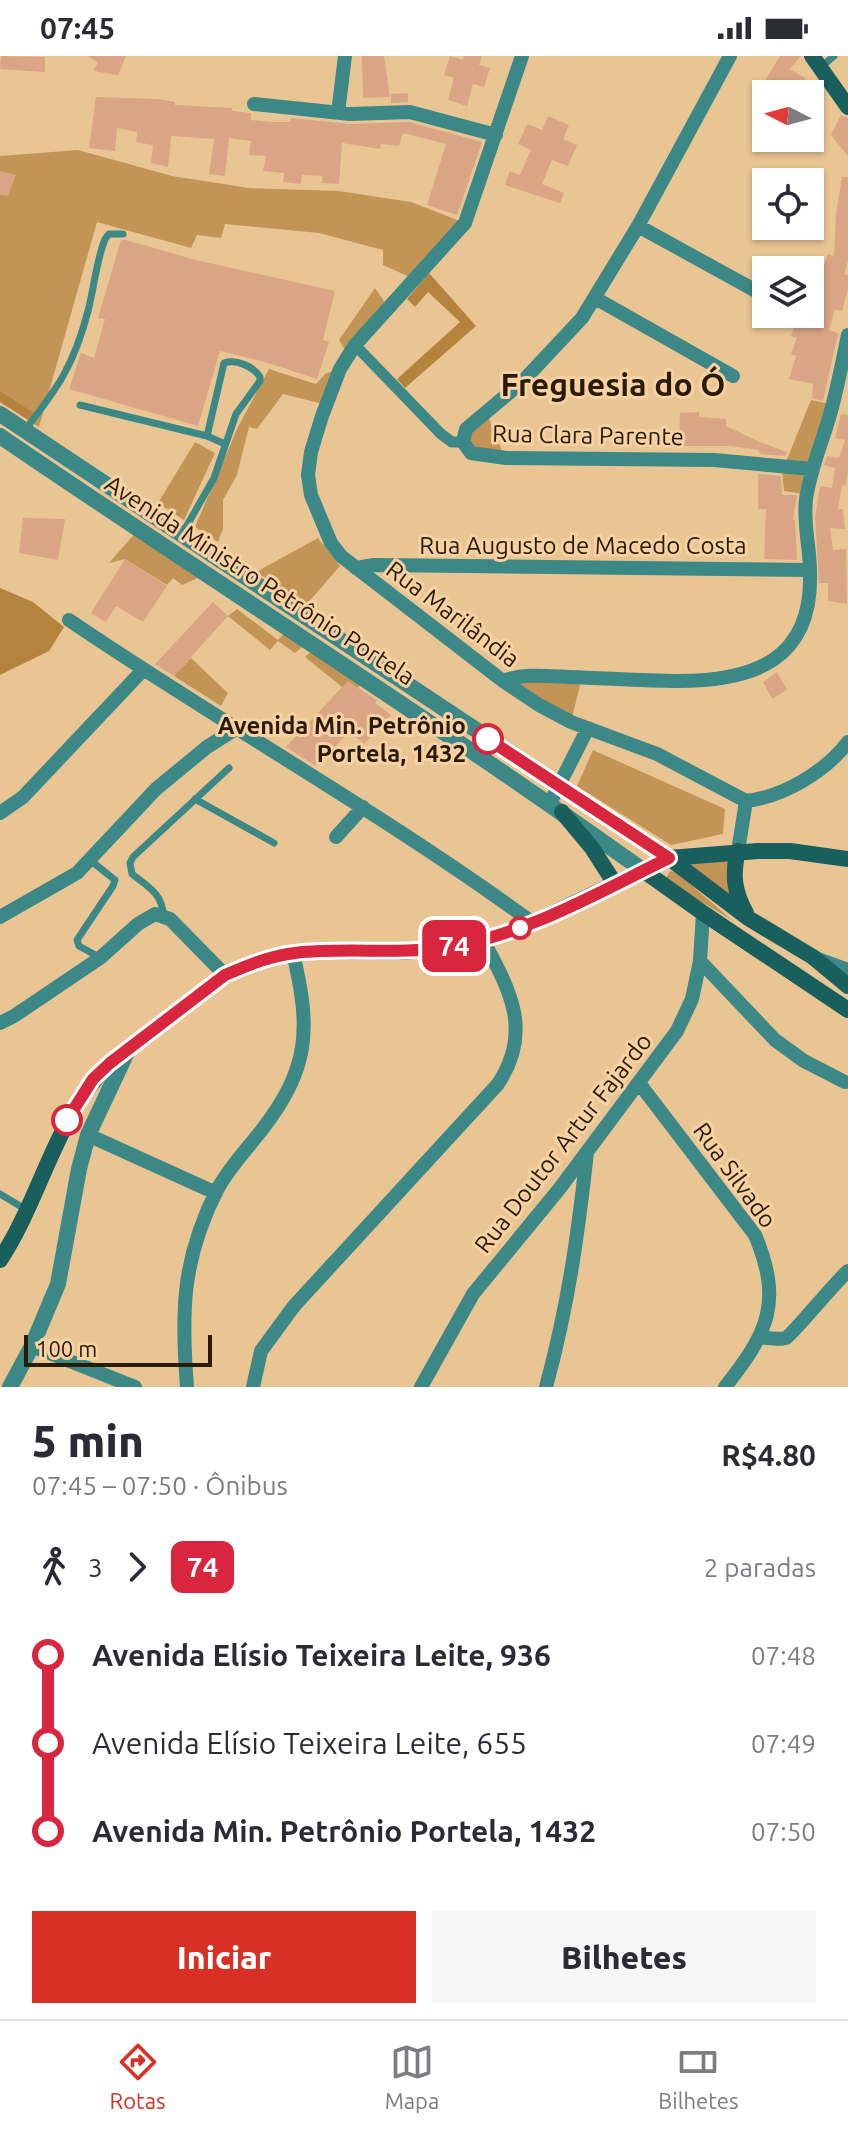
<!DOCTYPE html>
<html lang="pt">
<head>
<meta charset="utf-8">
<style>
  :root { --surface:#fff; --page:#f7f7f7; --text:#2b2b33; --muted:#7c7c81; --line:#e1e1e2; --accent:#d93025 }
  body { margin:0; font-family:Ubuntu,sans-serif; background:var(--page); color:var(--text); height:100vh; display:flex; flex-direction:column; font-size:30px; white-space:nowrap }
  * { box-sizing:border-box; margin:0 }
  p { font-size:26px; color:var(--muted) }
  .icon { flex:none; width:44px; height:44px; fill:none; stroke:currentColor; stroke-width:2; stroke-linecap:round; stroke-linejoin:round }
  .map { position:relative; height:1331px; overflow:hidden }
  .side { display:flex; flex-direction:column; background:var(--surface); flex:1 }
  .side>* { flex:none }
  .badge { padding:0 16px; border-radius:12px; font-size:28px; line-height:52px }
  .needle { width:52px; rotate:276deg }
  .controls { position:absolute; left:752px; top:24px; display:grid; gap:16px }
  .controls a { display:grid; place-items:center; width:72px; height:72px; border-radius:0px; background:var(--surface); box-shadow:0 2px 6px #0004; font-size:40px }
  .scale { position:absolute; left:24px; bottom:20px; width:188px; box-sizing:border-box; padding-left:8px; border:4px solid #291b08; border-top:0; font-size:22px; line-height:28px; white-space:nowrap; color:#291b08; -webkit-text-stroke:6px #f7d1a1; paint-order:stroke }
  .map>.badge { position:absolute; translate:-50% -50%; box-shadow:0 0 0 4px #fff }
  .legs { display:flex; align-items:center; gap:12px; height:88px; padding:0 32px; font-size:26px }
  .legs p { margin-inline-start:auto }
  .headline { display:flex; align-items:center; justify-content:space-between; height:136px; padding:0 32px }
  h1 { font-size:44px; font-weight:800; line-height:60px }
  .primary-button { display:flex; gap:16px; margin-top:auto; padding:16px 32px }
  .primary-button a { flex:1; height:92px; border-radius:0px; background:var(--accent); color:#fff; font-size:32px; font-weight:800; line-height:92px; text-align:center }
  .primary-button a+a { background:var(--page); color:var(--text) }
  ul { padding:0 32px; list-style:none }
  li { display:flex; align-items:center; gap:28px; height:88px; font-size:30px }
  li i { display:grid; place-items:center; width:12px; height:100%; margin:0 10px; background:currentColor }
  li i::after { content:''; width:20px; height:20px; margin:-10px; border:6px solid; border-radius:50%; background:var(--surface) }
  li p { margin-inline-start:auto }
  li:first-child i { background:linear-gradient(#0000 50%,currentColor 0) }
  li:last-child i { background:linear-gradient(currentColor 50%,#0000 0) }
  .status { display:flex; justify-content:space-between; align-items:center; height:56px; padding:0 40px; background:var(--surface); direction:ltr }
  .status svg { height:22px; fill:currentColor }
  .tab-bar { display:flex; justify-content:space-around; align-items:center; height:112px; border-top:2px solid var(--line); background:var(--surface); font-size:22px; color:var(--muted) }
  .tab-bar a { display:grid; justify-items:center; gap:4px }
  .tab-bar .selected { color:var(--accent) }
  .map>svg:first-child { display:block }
  .green { fill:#c29557 }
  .forest { fill:#b4843e }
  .building { fill:#d9a584 }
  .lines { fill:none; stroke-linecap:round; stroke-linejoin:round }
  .service { stroke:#3c8886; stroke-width:7 }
  .pedestrian { stroke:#3c8886; stroke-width:11 }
  .minor { stroke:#3c8886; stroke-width:14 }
  .tertiary { stroke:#3c8886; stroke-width:16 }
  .secondary { stroke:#185f5e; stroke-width:16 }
  .line-1-casing { stroke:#fff; stroke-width:18 }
  .line-1 { stroke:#d7263d; stroke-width:12 }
  .stop-1-dot { fill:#fff; stroke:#d7263d; stroke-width:4 }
  .labels { text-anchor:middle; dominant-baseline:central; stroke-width:6; stroke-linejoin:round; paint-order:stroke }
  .street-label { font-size:24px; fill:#291b08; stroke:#f7d1a1 }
  .stop-label { font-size:24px; font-weight:bold; fill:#291b08; stroke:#f7d1a1; text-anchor:end }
  .district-label { font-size:32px; font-weight:bold; fill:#291b08; stroke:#f7d1a1 }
</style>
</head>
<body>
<div class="status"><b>07:45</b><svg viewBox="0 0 49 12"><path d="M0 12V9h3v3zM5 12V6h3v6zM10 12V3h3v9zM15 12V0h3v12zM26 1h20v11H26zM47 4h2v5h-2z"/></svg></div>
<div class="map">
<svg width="848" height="1331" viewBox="0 0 848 1331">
  <rect width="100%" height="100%" fill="#eac594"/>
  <path class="green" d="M78,94L172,120L249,132L339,135L411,146L465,167L414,223L383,209V194L319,177L225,168L221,182L197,179L191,192L97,166L39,371L0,346V100Z
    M375,232L388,251L349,300L339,284Z
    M269,313L316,328L325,318L333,315L327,349L283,338L257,373L249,371L237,419L223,444V473L218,486L195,471L238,371Z
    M811,344L830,348L810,412L785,408Z
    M487,358L504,400L479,398L465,380Z
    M195,386L215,397L184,464L158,447Z
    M782,415L803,416L807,423L804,438L784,435Z
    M138,474L205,519L182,529L173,522L167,529L125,503L109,507Z
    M318,482L340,510L307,548L256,516Z
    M237,553L278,584L288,573L308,586L295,597L278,585L270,594L228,560Z
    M316,591L365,623L352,639L305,601Z
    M191,602L228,637L221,650L174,620Z
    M582,621L571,666L503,625Z
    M593,694L725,753L723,778L671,789L577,730Z
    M738,795L748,862L669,802Z
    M670,815L676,816L732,864L670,827L666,822Z"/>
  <path class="forest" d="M429,217L476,270L405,332L397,323L460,266L428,236L415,251L407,243Z
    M0,335L37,359L35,368L0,346Z
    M0,532L33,546L64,571L49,595L0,619Z"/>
  <path class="building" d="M1,0L45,1V16L0,13Z
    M88,0H126L118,19L93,15L98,7Z
    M362,0H384L390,41L363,42Z
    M450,0L463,4L464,0H482L479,9L490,12L484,31L473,28L467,50L448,44L454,22L444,19Z
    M780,0H801L790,13L805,22L798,38L779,33L775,38L764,26Z
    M408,37V46L391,47V38Z
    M96,41L157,43L175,46V49L232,52V55L251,57V64L271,66H290L291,62L350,68L409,66L482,86L457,159L427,149L446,88L403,77L399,90L381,88L380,93L342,87L339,128L322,127V120L302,119L301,128L283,126L284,117L263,115L266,100L249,99L251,85L229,82L225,120L209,118L214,83L171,80L168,111L151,107L153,89L136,86L137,76L117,72L115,95L89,92Z
    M810,46L824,50L811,85H810Z
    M841,59L848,62V100L831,79Z
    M548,60L569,69L563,83L577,89L568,110L552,104L542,128L564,137L560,147L505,129L510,115L520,119L531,94L518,88L527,68L542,74Z
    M0,115L16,119L8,140L0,139Z
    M842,121H848V205L844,218L848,219V233L842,255L835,253L829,274L838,277L823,345L812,342L813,328L789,323L796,300L791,298L797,282L791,280L798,258H810L812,209L823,212L828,198L834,200L836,158Z
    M121,184H126L196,204L335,235L323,284L329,286L317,323L265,306L220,295L198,370L69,333L81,297L94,302L105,263L98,262Z
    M699,356V361L726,363V370L760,386L787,396L785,400L760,398L759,394L731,390H679L680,357Z
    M841,358L848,359V414L846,430L842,429L838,453H843L845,473L830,472L833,494L846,493L847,548L828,545V527H819L815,461L820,430L832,432L835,412L824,409L827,400L839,402L845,384L835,382Z
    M758,418L781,420L782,439H797L793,464H795L797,504L764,503L766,453H758Z
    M23,462L65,463L58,504L19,497Z
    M125,503L167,530L143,566L116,550L106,566L91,557Z
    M213,546L228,560L174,620L155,608Z
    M777,616L787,634L772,643L763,626Z
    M348,625L378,645L375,647L391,659L364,688L350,675L316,710L286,691Z"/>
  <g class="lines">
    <path class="service" d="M821,11L834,0
      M80,349L207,380L225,388
      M24,375C58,332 74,309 88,255C94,232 96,206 105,183L109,178H123
      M181,480L214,422L236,358L260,325V321C253,310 236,303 224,307L207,380
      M195,743L274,787
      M90,804L115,824L113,830L77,884L79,890L99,901
      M163,859C163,838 147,830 132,818L130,807L133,801L229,712
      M0,1138L25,1153"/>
    <path class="pedestrian" d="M355,289L441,378L452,386H463"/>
    <path class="minor" d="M522,0L465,167L355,289L340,313L322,360L311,396L308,419L311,439L331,487L341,500L503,625L539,649L571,666L657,698L746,745
      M730,0L638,170L582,262L522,326L466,373L463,386L471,397L506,402L714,404L812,413
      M254,48L350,58L410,56L496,79
      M338,57L345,0
      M638,170L758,236
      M595,242L733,320
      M356,512L374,509L810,514
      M69,564C222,668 384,758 533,867
      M503,625C524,617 547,620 569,621C605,622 642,625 678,625C754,625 813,604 810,516C810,491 803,468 806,443C810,415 821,389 829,362C837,335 842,307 848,279
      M746,745C783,741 825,716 848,686
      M550,747L588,672
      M0,757L23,741L143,614
      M336,781L363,751
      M738,795L746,745
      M0,861L77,817L156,733L207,691L237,672
      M818,903L848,914
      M700,905L775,984L804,1005L845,1026
      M0,967L14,960L100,902L138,868L155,858L170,863L225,919
      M639,1027L755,1179C783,1246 768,1277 725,1331
      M88,1079L216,1137
      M760,1281C769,1282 778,1284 786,1282C792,1279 836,1225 848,1215
      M32,1290L135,1331
      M187,1331C181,1256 182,1203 217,1134C228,1113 246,1094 261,1075C310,1012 311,973 293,897
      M253,1331L261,1295L294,1250L498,1028C533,975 510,934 483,884
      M421,1331L473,1238L560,1132L677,975L692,943L700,905L703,857
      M546,1331C568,1250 578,1179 587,1096"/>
    <path class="tertiary" d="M0,358L669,802
      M0,380C214,526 433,664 644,815
      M10,1331L32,1290L58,1228L79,1113L88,1079L128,994"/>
    <path class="secondary" d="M812,0L848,51
      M562,756L592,792L615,828
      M738,795C732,819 734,835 746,857
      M669,802L748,862L813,901L848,930
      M644,815L703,857L848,954
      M0,1204C42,1140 55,1061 110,1007L225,919L260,904L293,897L320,895L404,896L446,892L483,884L533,867L669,802L758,795H790L848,803"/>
  </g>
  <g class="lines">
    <g class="line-1-casing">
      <path id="line-1" d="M67,1064L93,1023L110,1007L225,919C248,909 270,900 295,897C346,891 397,899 448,891C526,879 599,836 669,802L488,683"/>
    </g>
    <use href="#line-1" class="line-1"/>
  </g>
  <g class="stop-1-dot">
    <circle cx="488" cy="683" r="14"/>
    <circle cx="520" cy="872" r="10"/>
    <circle cx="67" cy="1064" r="14"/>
  </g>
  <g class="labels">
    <g class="street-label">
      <text transform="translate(588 379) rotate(1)">Rua Clara Parente</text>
      <text x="583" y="489">Rua Augusto de Macedo Costa</text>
      <text transform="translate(260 524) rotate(33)">Avenida Ministro Petrônio Portela</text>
      <text transform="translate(453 558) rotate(37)">Rua Marilândia</text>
      <text transform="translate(563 1087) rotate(-52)">Rua Doutor Artur Fajardo</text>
      <text transform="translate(735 1119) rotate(54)">Rua Silvado</text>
    </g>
    <g class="stop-label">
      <text x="466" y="669">Avenida Min. Petrônio<tspan x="466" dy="28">Portela, 1432</tspan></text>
    </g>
    <g class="district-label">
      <text x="613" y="328">Freguesia do Ó</text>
    </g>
  </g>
</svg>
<div class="controls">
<a><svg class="needle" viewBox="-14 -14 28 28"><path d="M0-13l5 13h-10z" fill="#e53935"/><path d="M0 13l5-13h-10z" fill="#7c7c81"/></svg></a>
<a><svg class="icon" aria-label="locate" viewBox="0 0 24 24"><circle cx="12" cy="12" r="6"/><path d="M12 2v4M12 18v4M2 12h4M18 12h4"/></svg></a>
<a><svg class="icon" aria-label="layers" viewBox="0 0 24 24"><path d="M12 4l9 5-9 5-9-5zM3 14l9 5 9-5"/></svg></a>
</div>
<div class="scale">100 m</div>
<b class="badge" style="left:454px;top:890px;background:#d7263d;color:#fff">74</b>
</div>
<section class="side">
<div class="headline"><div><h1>5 min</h1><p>07:45 – 07:50 · Ônibus</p></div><b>R$4.80</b></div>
<div class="legs"><svg class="icon" aria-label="walk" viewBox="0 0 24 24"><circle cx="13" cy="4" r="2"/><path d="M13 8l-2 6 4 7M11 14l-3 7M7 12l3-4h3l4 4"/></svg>3<svg class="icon" aria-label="forward" viewBox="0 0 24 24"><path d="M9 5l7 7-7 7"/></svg><b class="badge" style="background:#d7263d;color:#fff">74</b><p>2 paradas</p></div>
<ul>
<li><i style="color:#d7263d"></i><b>Avenida Elísio Teixeira Leite, 936</b><p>07:48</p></li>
<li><i style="color:#d7263d"></i><span>Avenida Elísio Teixeira Leite, 655</span><p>07:49</p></li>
<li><i style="color:#d7263d"></i><b>Avenida Min. Petrônio Portela, 1432</b><p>07:50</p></li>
</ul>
<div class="primary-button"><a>Iniciar</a><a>Bilhetes</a></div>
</section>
<nav class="tab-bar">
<a class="selected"><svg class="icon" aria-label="directions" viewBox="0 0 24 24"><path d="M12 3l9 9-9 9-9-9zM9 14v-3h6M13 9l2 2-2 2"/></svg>Rotas</a>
<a><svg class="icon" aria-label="map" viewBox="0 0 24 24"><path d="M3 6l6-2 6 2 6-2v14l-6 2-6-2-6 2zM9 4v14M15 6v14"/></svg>Mapa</a>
<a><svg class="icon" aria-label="tickets" viewBox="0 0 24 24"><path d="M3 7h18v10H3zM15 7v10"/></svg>Bilhetes</a>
</nav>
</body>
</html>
